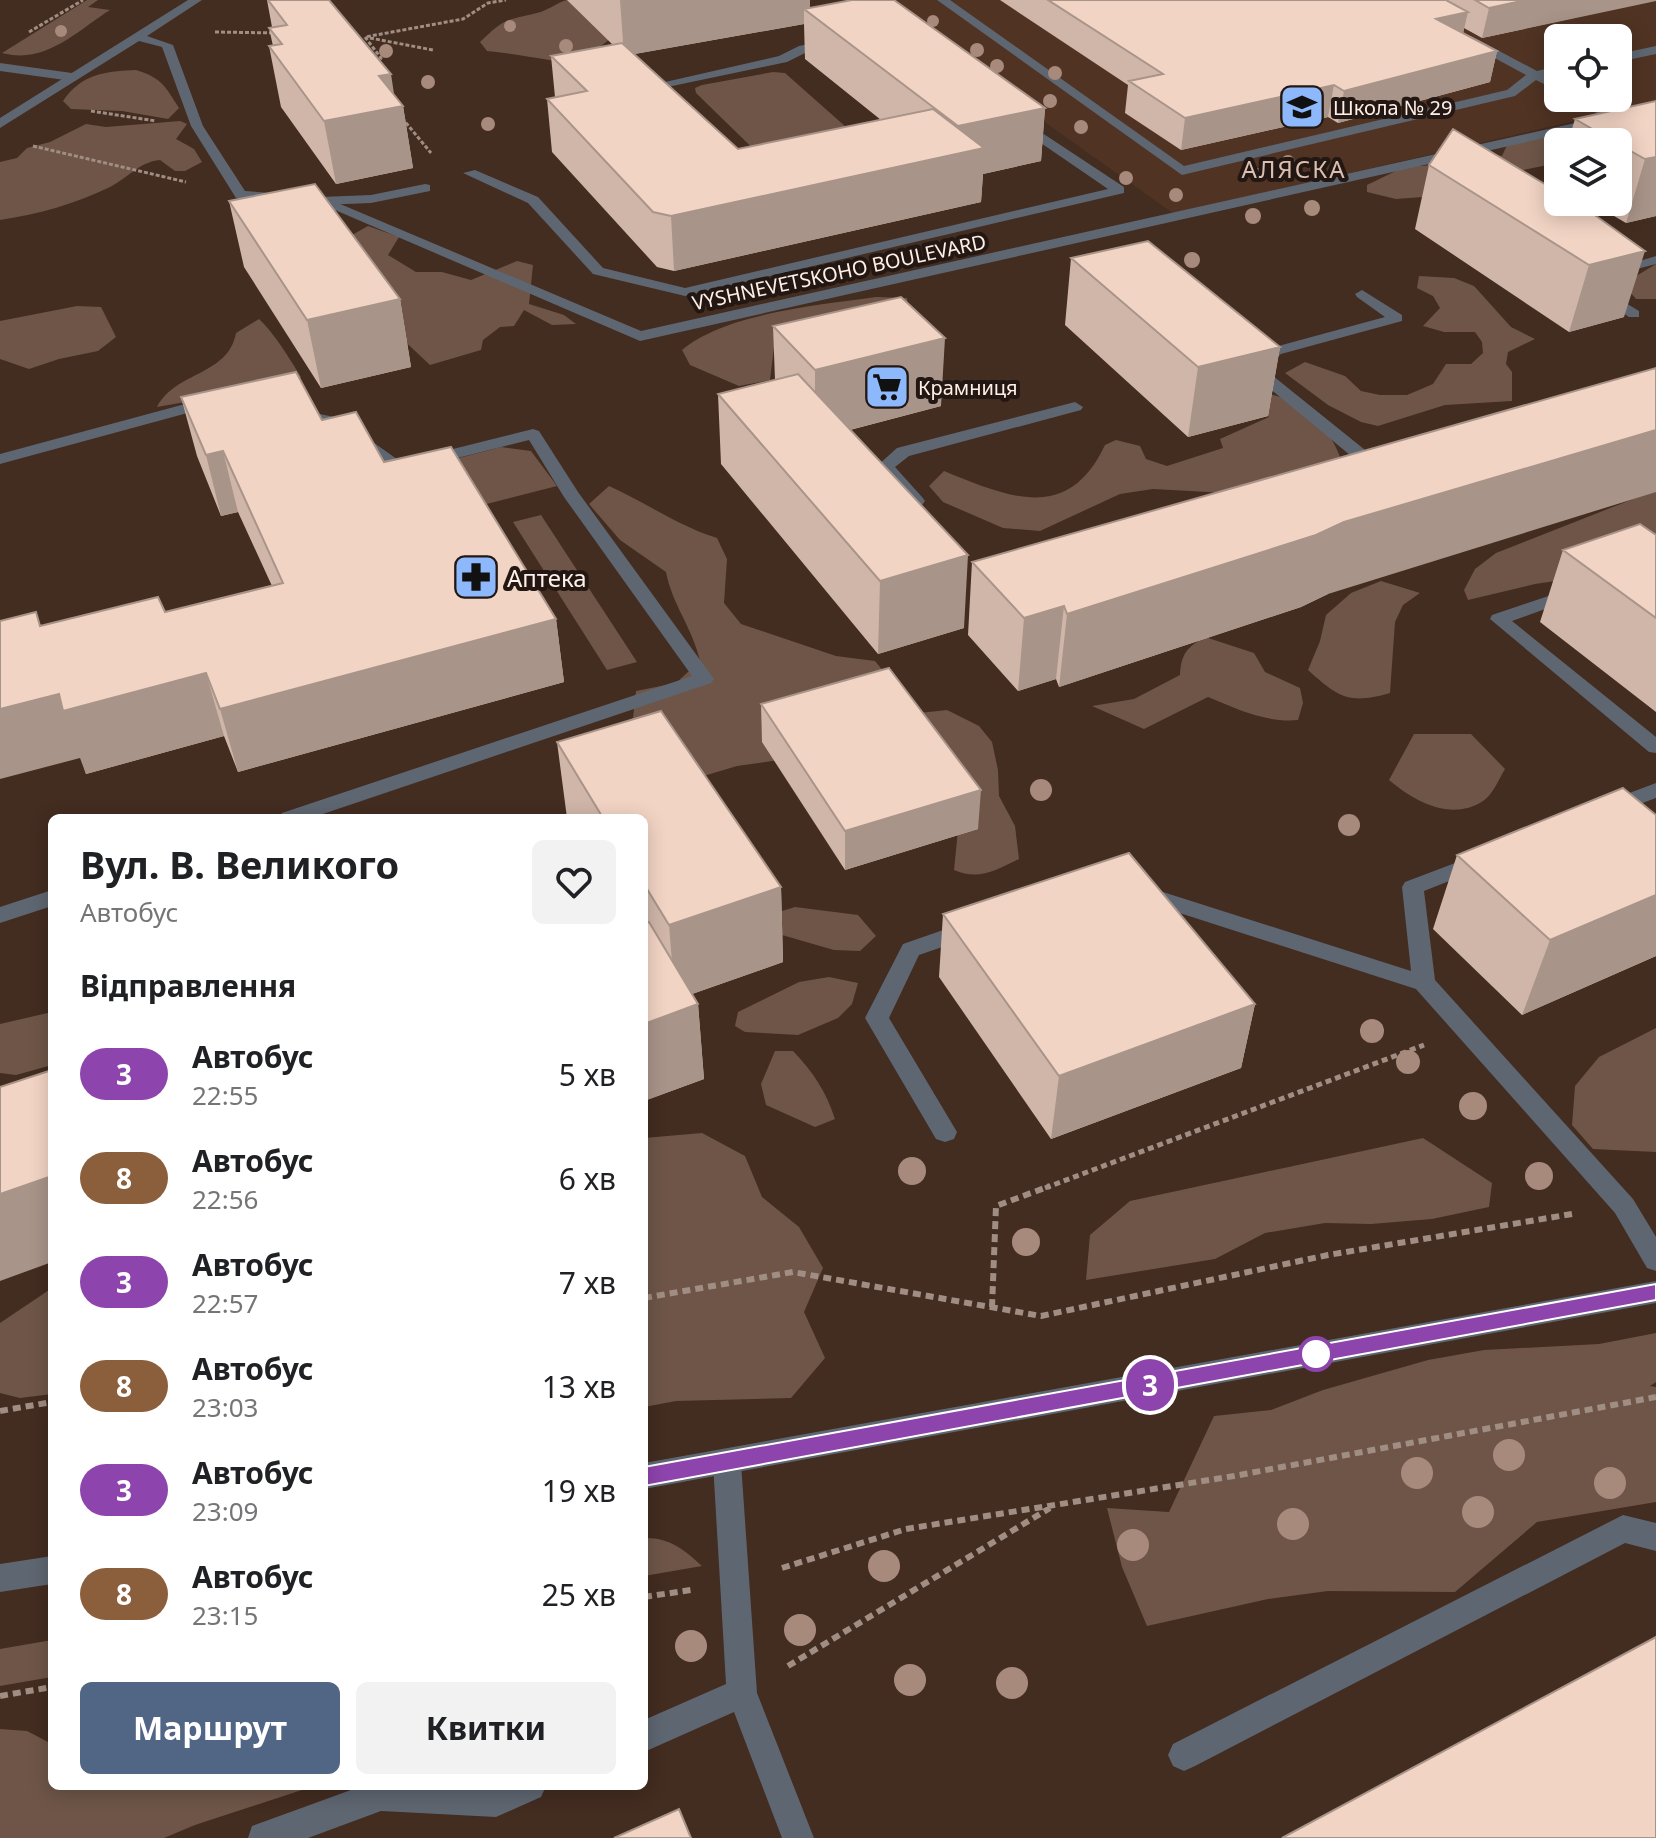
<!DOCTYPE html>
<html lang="uk">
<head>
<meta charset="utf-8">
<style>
  :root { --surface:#fff; --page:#f2f2f2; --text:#202124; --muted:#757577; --accent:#516585 }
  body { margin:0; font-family:"Noto Sans",sans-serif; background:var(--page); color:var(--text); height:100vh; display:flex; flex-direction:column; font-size:30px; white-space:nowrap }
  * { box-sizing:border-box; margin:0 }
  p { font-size:26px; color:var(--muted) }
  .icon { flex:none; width:44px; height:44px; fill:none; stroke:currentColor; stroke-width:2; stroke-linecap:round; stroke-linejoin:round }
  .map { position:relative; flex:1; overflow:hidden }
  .panel { position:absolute; left:48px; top:814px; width:600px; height:976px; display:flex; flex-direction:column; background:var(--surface); border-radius:12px; box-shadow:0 4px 20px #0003 }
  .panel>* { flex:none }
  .badge { padding:0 16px; border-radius:26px; font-size:28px; line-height:52px }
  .tools { position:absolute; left:1544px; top:24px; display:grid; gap:16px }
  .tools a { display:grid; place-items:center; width:88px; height:88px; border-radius:12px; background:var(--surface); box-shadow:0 4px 20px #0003; font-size:40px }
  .map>.badge { position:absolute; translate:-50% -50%; box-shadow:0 0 0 4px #fff }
  h2 { padding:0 32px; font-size:30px; line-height:72px }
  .round { display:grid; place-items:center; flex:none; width:84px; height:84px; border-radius:12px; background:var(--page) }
  .headline { display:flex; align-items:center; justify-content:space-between; height:136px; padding:0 32px }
  h1 { font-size:38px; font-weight:700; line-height:60px }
  .action { display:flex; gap:16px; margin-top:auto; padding:16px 32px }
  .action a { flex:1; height:92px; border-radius:12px; background:var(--accent); color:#fff; font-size:32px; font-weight:700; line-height:92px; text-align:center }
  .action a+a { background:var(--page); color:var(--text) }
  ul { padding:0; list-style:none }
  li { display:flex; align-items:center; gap:24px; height:104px; padding:0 32px }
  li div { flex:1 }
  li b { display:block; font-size:30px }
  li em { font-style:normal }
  li .badge { min-width:88px; font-weight:700; text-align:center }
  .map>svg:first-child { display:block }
  .built { fill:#503323; fill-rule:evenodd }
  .green { fill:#6e5548 }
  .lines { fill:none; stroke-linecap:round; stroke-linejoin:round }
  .path-far2 { stroke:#a08d83; stroke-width:3; stroke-dasharray:4 2; stroke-linecap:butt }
  .path-far1 { stroke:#a08d83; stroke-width:5; stroke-dasharray:6 4; stroke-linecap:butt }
  .path { stroke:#a08d83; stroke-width:6; stroke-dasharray:8 5; stroke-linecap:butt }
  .service { fill:#5e6671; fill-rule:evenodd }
  .pedestrian { fill:#5e6671; fill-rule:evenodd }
  .minor { fill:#5e6671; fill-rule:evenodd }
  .tree { fill:#a78a7b }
  .wall { fill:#d0b6a9; fill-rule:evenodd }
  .shaded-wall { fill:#a99489 }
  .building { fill:#f2d4c4; stroke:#a99489; stroke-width:2 }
  .line { fill:#8e44ad; stroke:#fff; stroke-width:2 }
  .stop-dot { fill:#fff; stroke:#8e44ad; stroke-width:4 }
  .labels { text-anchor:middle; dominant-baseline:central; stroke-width:8; stroke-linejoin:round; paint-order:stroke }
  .far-poi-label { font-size:20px; fill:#ffefe7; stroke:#221712; text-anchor:start }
  .far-street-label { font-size:20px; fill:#ffefe7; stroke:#221712 }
  .far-quarter-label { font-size:24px; letter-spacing:2px; fill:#dcbfb0; stroke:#221712 }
  .poi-label { font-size:24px; fill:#ffefe7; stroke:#221712; text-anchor:start }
</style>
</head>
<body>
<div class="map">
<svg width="1656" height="1838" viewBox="0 0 1656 1838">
  <rect width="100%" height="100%" fill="#432c20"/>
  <path class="built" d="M879,0H1656V102L1174,214L905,23ZM1558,38H1618V98H1558Z"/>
  <path class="green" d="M87,0H98L88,7L110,10C78,30 46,65 2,53Z
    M567,0H647C621,28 593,67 549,60C529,57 508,53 487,51L480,42C505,18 504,21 537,13C547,11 556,3 567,0Z
    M136,70C162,78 165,86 179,108L168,119L122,111L71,109L63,101C81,74 106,71 136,70Z
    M773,72L785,73L864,143L770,165L696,93L695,88L702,85Z
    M180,121L187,124L176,139L194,149L202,162L185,171H175L160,160C139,162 128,178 110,187C75,204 39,214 0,220V162L17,158L27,148L50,142L86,124L106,127Z
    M1542,133L1607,142H1558V163L1513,172L1436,196L1396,199L1367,192V185L1404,167L1435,165L1453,149L1502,156L1508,143Z
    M368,226L399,237L388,255L416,272H442L471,280L517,261L533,265L529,304L564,315L576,324L552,325L524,310L514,326L500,327L483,340L481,350L430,365L396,333L343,240Z
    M1656,264V299H1636L1623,284Z
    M1419,276L1454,278L1474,286L1511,327L1535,339L1508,352L1506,364L1512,372V401L1445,405L1378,426L1361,422L1328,405L1285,373L1305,362L1345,376L1361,391L1380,395H1407L1433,384L1446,364H1471L1483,353L1482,342L1475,332H1444L1423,326L1440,308L1433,296L1417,288Z
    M876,297L907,298L909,313L836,341L774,347L770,380L739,386L690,365L682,350C726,313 819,305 876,297Z
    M77,306L101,307L116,337L98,351L59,359L29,369L0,359V321Z
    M259,319C275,334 289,358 301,377L284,394L191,401L157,407C176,371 228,376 236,333Z
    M1246,395C1255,395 1265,394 1273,395C1303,401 1333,432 1341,460L1226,493L1153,489L1120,494L1040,531L1003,528L943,502L929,486L944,471C1008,497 1068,524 1105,445L1116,440L1140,446L1146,459L1167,466L1223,448L1220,439L1269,417Z
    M501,447L531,451L557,486L471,508L440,463Z
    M609,486C647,503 678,526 717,538L727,559L724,603L741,624L836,656L875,661L893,683L779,760L737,766L697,778L605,739L633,718L636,691L676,683L700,661C693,629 672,604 666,572L620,540L589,504Z
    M1656,490V540L1562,580L1535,584L1468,600L1464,590L1475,569L1496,553Z
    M541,515L637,662L607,670L513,522Z
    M1381,581L1420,593L1403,605L1395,622L1390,693C1349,705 1338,697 1308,670L1320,641L1326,615L1351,593Z
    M1205,637L1254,653L1265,672L1300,688L1303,703L1298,720C1266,723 1237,709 1208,697L1144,729L1092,706L1134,699L1180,675C1181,654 1187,647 1205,637Z
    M947,710L979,726L992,742L998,770L999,796L1015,826L1019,859C996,870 979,881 954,870L958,830L910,714Z
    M1414,734H1471L1505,769C1499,779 1492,796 1483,801C1451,822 1414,801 1389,780Z
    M795,907L858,915L876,936L860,951L834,950L775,933L769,915Z
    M829,977L858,983L852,1004L838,1018L798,1035L745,1032L735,1026L738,1012L799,982Z
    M52,1012V1065L16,1075L0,1073V1024Z
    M1656,1028V1152L1593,1149L1572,1125L1575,1086L1599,1057Z
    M775,1051H793C813,1072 826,1091 835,1119L815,1127L766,1105L761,1084Z
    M702,1133L745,1156L762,1197L799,1227L823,1268L804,1312L825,1358L791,1398L676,1401L644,1407V1138Z
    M1423,1138L1492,1183L1489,1207L1432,1219L1371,1224L1325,1223L1265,1233L1215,1259L1086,1280L1090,1235L1130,1201Z
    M52,1288V1394L20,1398L0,1393V1323Z
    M1656,1333V1382L1650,1386L1656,1387V1502L1537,1522L1455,1592L1328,1591L1268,1599L1147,1626L1122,1567L1107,1508L1169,1512L1214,1416L1271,1410L1323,1390L1428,1360L1484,1350L1599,1344Z
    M644,1538C669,1537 685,1550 702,1566L644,1576Z
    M52,1640V1677L0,1686V1649Z
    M0,1729L27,1731L52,1744V1786H314L195,1825L164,1838H0Z"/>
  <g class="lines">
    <path class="path-far2" d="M29,32L83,0
      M215,32L277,33
      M370,38L433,50
      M378,65L381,58L365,37L463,19L488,3L506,0
      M91,111L156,121
      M402,118L431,153
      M33,146L186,182"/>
    <path class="path-far1" d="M1045,1188L1424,1045"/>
    <path class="path" d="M644,1298L793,1272L1041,1316L1328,1255L1572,1214
      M992,1307L996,1206L1050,1186
      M0,1411L52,1402
      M782,1568L906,1529L1234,1476L1656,1397
      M644,1597L691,1590
      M788,1666L1050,1508
      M0,1696L52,1687"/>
    <path class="service" d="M937,0H950L1184,166L1507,90L1526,75L1467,43V37L1471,36L1537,71L1558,66V74L1547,76L1558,82V91L1536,80L1515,96L1182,175Z
      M834,39L840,43L838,46L807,52L787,62L658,89L652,85L779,56L799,46Z
      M1656,46V54L1618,62V54Z
      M0,63L72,73L78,77L72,81L0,71Z
      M1572,98H1587L1624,120L1613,123Z
      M1021,119L1124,187V193L685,296L593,274L528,203L463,173L475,170L538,197L603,268L685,288L1108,189L1016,126L1015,123Z
      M425,184L430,185V191L371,203L321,205L314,201L321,197L371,195Z
      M1656,256V264L1614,275L1607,271Z
      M1601,288L1639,311V317H1629L1596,295L1594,292Z
      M1362,290L1402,315V321L1281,354L1263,368L1380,462L1382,466L1380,470H1368L1245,368L1271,348L1385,317L1357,297L1355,294Z
      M211,397L219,402L217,405L0,464V454Z
      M1075,402L1083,407L1081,410L909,456L895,467L922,497L925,501L922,505H910L877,466L897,448Z
      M291,408L339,418L401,462L533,429L539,431L578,492L714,679L711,683L311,818H279L282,813L692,676L564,497L529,440L398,473L328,425L285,416L283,413Z
      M1572,588L1581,593L1578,597L1512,621L1656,737V753L1649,752L1490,619L1492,615Z
      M1656,783V798L1607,816L1597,809L1600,804Z
      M1479,854L1487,856L1490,861L1487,866L1424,891L1435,980L1633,1199L1656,1237V1271L1647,1268L1615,1213L1416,989L1133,898L1130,893L1133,888L1141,885L1411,971L1402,887L1405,882Z
      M52,890V906L0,923V907Z
      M969,921L977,923L980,929L977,935L919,955L889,1018L957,1132L954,1139L945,1142L936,1139L865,1018L903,944Z
      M727,1450L737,1454L741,1463L757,1693L814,1838H782L734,1712L644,1752V1720L726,1684L713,1463L717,1454Z
      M1623,1515L1656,1523V1551L1625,1543L1195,1766L1184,1771L1173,1766L1168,1755L1173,1744Z
      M362,1786H546L541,1797L496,1817L381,1811L308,1838H248L252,1826Z"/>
    <path class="pedestrian" d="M1656,105V113L640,341L314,201L326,198L641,331Z"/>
    <path class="minor" d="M188,0H202L147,36L173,45L203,126L245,191L284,194L289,195V201L236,198L191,126L162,47L139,41L0,128V118Z
      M1656,1281V1303L644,1489V1463Z
      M52,1556V1584L0,1592V1564Z"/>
  </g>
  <g class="tree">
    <circle cx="933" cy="21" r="6"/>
    <circle cx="510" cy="26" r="6"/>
    <circle cx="61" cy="31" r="6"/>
    <circle cx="566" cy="46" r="7"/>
    <circle cx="977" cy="50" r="7"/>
    <circle cx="386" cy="51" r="7"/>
    <circle cx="997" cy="66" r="7"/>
    <circle cx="1055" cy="73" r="7"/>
    <circle cx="428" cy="82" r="7"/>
    <circle cx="1050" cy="101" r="7"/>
    <circle cx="488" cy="124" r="7"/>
    <circle cx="1081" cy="127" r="7"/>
    <circle cx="1288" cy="162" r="7"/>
    <circle cx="1258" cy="175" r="7"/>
    <circle cx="1126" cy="178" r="7"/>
    <circle cx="1176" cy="195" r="7"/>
    <circle cx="1312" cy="208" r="8"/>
    <circle cx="1253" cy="216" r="8"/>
    <circle cx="1192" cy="260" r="8"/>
    <circle cx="1041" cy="790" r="11"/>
    <circle cx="1349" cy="825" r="11"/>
    <circle cx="1372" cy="1031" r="12"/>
    <circle cx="1408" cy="1062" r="12"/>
    <circle cx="1473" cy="1106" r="14"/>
    <circle cx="912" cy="1171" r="14"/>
    <circle cx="1539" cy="1176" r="14"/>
    <circle cx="1026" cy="1242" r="14"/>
    <circle cx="1509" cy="1455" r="16"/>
    <circle cx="1417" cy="1473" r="16"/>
    <circle cx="1610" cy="1483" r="16"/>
    <circle cx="1478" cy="1512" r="16"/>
    <circle cx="1293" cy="1524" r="16"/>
    <circle cx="1133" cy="1545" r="16"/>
    <circle cx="884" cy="1566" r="16"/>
    <circle cx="800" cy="1630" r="16"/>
    <circle cx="691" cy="1646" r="16"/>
    <circle cx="910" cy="1680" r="16"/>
    <circle cx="1012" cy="1683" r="16"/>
  </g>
  <path class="wall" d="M267,0H329L394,95L403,106L413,168L336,184L281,107L269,46H273L269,28L272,27Z
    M567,0H810V8L1045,108L1041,161L983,174L981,202L674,271L657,267L552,152L547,99L555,97L551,56L613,45ZM804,24L805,59L881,120L738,149L634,54Z
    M1000,0H1656L1482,38L1464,28L1463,33L1497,51L1490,82L1338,123L1328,117L1181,150L1125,113L1128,85Z
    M1656,101V216L1626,223L1590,202H1618V142H1568L1575,119Z
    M1429,165L1558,192L1624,317L1569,332L1415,229Z
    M229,201L400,299L411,367L321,388L244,267Z
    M1071,258L1280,347L1268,416L1188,437L1065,325Z
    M773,326L941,406L850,430L964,628L878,654L721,464L718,394L775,380Z
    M181,397L322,420L384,462L556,619L564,682L238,772L224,736L86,774L41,626L165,612L272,586L238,512L221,516L197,456Z
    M1656,535V712L1540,622L1563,550Z
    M972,562L1328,594L1301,607L1059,687L1056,679L1018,691L968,635Z
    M761,704L978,829L845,870L762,742Z
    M661,711L781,887L783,962L692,994L698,1004L704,1079L644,1101V818H567L557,742Z
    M1656,815V956L1522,1015L1433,929L1457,855Z
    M943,914L1255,1004L1241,1068L1051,1139L939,977Z"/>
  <path class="shaded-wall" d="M620,0H810V13L804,9V24L624,56Z
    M1526,0H1656V1L1482,38L1489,8Z
    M1468,12L1461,42L1436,19Z
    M1497,51L1490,82L1338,123L1344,91Z
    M391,74L396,107L403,106L413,168L336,184L324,121L379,76Z
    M1334,85L1328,117L1181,150L1185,118Z
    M1045,108L1041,161L983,174L981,202L674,271L671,216L957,154L958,126Z
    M1656,157V216L1626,223L1645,159Z
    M1645,251L1624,317L1569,332L1589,265Z
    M400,299L411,367L321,388L307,320Z
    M945,338L941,406L815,439V370Z
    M1280,347L1268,416L1188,437L1198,367Z
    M1656,430V492L1328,594L1301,607L1059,687L1067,614L1344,522Z
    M223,451L238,512L221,516L206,455Z
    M968,555L964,628L878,654L880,581Z
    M1064,606L1056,679L1018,691L1024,618Z
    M556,619L564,682L238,772L220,709Z
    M206,673L224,736L86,774L80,758L0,779V709L59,694Z
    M981,790L978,829L845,870V831Z
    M781,887L783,962L675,1000L669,925Z
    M1656,895V956L1522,1015L1550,940Z
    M698,1004L704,1079L644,1101V1024Z
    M1255,1004L1241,1068L1051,1139L1059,1076Z
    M52,1176V1262L0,1281V1194Z"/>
  <path class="building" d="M268,0H329L391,74L379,76L403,106L324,121L269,46L282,44L269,28L287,25Z
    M852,0H894L1045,108L958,126L804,9Z
    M1048,0H1446L1468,12L1436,19L1497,51L1344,91L1334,85L1185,118L1129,81L1163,74Z
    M1475,0H1526L1489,8Z
    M622,43L738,149L933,109L984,148L671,216L653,212L547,99L587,91L551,56Z
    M1656,101V157L1645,159L1618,144V142H1615L1575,119Z
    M1453,129L1558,192V202H1574L1592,213L1645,251L1589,265L1429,165Z
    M315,184L400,299L307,320L229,201Z
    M1148,241L1280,347L1198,367L1071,258Z
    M901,297L945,338L815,370L773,326Z
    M1656,368V430L1344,522L1316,535L1067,614L1064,606L1024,618L972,562Z
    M296,372L322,420L356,412L384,462L451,447L556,619L220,709L206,673L63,711L59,694L0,709V621L36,612L40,626L158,597L165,612L283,583L223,451L206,455L181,397Z
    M798,374L968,555L880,581L718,394Z
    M1640,524L1656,535V618L1563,550Z
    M889,668L981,790L845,831L761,704Z
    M661,711L781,887L669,925L644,884V818H603L557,742Z
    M1623,788L1656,815V895L1550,940L1457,855Z
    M1129,853L1255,1004L1059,1076L943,914Z
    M649,922L698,1004L644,1024V924Z
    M52,1070V1176L0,1194V1087Z
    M1656,1637V1838H1282Z
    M679,1809L691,1838H614Z"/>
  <path class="line" d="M1656,1284V1300L644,1486L637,1483L634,1476L637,1470L644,1467Z"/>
  <defs>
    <g id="school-square" transform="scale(2.3)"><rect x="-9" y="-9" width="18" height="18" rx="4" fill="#8db9fc" stroke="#221712"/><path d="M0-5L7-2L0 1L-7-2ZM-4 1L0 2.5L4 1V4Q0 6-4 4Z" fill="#111"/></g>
    <g id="supermarket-square" transform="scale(2.3)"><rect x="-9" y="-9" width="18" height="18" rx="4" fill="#8db9fc" stroke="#221712"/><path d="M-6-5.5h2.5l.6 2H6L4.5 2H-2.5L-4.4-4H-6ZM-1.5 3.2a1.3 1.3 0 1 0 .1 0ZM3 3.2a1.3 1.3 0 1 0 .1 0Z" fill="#111"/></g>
    <g id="pharmacy-square" transform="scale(2.3)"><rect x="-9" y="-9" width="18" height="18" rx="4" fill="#8db9fc" stroke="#221712"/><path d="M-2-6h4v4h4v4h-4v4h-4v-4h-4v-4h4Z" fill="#111"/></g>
  </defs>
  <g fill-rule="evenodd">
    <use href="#school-square" x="1302" y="107"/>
    <use href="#supermarket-square" x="887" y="387"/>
    <use href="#pharmacy-square" x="476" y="577"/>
  </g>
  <circle class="stop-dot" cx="1316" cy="1354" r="16"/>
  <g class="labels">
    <g class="far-poi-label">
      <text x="1333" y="107">Школа № 29</text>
      <text x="918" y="387">Крамниця</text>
    </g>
    <g class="far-street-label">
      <text transform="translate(839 272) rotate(-12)">VYSHNEVETSKOHO BOULEVARD</text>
    </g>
    <g class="far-quarter-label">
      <text x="1294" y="168">АЛЯСКА</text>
    </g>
    <g class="poi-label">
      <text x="507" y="577">Аптека</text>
    </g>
  </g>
</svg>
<div class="tools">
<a><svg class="icon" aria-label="locate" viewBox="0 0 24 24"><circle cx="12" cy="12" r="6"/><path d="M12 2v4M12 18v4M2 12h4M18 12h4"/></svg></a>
<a><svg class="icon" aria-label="layers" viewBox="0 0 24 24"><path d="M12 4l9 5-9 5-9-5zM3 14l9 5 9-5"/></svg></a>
</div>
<b class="badge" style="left:1150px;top:1385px;background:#8e44ad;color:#fff">3</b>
<section class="panel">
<div class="headline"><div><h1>Вул. В. Великого</h1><p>Автобус</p></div><a class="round"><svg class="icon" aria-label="heart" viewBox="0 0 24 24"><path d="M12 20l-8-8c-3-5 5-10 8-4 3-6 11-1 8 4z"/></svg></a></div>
<h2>Відправлення</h2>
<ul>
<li><span class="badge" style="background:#8e44ad;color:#fff">3</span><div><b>Автобус</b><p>22:55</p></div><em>5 хв</em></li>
<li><span class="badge" style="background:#8b5e3c;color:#fff">8</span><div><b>Автобус</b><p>22:56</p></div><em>6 хв</em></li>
<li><span class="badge" style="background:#8e44ad;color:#fff">3</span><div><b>Автобус</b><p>22:57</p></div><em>7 хв</em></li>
<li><span class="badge" style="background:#8b5e3c;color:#fff">8</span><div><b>Автобус</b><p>23:03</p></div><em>13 хв</em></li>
<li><span class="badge" style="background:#8e44ad;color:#fff">3</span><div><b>Автобус</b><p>23:09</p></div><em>19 хв</em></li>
<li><span class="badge" style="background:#8b5e3c;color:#fff">8</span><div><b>Автобус</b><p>23:15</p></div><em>25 хв</em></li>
</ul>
<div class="action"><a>Маршрут</a><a>Квитки</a></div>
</section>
</div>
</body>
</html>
